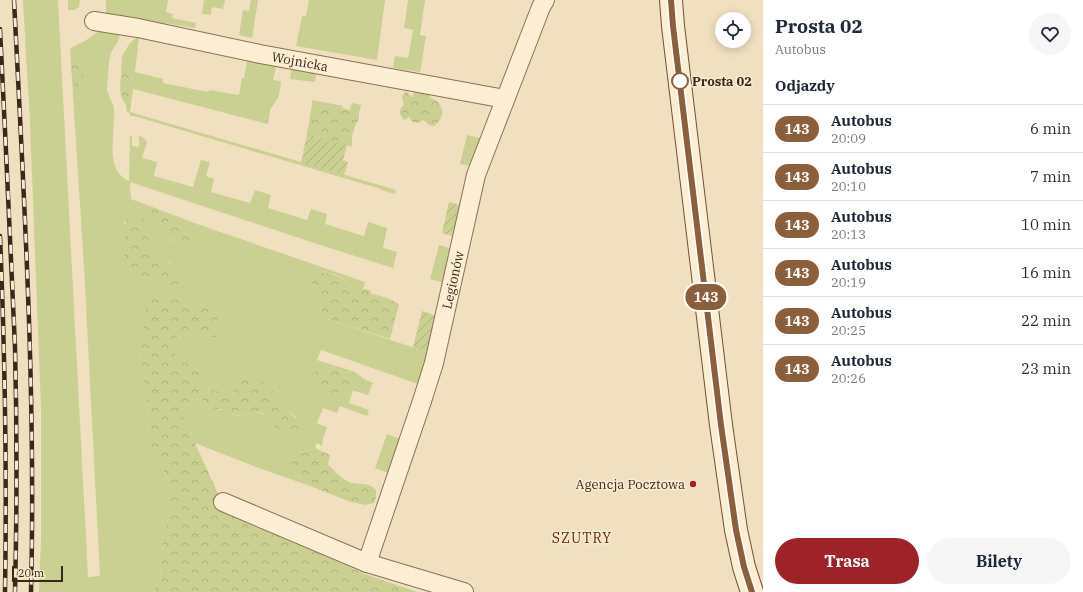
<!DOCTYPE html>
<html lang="pl">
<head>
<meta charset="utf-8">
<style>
  :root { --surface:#fff; --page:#f6f6f7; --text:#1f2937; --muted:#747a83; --line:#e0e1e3; --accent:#9e2227 }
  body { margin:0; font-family:"IBM Plex Serif",serif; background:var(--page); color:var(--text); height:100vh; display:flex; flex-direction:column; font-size:15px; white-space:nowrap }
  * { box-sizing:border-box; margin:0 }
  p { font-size:13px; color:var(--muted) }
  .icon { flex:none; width:22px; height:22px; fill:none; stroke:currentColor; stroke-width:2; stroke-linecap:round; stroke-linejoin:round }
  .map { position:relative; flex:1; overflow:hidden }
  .sheet { display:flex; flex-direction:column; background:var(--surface); width:320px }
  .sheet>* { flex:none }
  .badge { padding:0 8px; border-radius:13px; font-size:14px; line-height:26px }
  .controls { position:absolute; left:715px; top:12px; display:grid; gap:8px }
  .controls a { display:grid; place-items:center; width:36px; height:36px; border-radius:50%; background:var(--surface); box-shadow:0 2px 10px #0003; font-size:20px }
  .scale { position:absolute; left:12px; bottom:10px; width:51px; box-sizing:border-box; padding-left:4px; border:2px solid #39291c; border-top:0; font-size:11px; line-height:14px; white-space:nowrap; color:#39291c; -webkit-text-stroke:3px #f8ebcf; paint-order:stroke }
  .map>.badge { position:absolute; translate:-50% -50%; box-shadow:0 0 0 2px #fff }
  h2 { padding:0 12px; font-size:15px; line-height:36px }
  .round { display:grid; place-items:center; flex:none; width:42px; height:42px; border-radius:21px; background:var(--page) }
  .summary { display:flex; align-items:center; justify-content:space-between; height:68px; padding:0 12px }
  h1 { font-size:19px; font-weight:700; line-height:30px }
  .primary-button { display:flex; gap:8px; margin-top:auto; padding:8px 12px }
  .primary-button a { flex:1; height:46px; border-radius:24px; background:var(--accent); color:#fff; font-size:16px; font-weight:700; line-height:46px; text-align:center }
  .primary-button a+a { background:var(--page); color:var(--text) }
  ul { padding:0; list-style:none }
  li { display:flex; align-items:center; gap:12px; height:48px; padding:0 12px; border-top:1px solid var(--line) }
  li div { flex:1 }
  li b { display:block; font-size:15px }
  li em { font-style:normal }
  li .badge { min-width:44px; font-weight:700; text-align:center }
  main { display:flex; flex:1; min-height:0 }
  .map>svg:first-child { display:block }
  .grass { fill:#cacf92; fill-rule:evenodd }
  .forest { fill:url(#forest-crowns) }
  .garden { fill:url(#garden-furrows) }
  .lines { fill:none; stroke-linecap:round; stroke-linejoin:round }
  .street-casing { stroke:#8b7056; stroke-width:20 }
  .secondary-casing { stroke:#6c5139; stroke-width:24 }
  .street { stroke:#fbeed2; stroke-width:18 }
  .secondary { stroke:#fbeed2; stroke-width:22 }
  .rail-casing { stroke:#39291c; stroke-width:4.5 }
  .rail { stroke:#f8ebcf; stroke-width:3; stroke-dasharray:9; stroke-linecap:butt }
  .line-casing { stroke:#fff; stroke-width:9 }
  .line { stroke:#8b5e3c; stroke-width:6 }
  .stop-dot { fill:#fff; stroke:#8b5e3c; stroke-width:2 }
  .poi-dot { fill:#9e2227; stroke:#f8ebcf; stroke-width:1.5 }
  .labels { text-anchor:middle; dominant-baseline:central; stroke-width:3; stroke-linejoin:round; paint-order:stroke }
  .street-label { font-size:13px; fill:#39291c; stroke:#f8ebcf }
  .stop-label { font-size:13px; font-weight:bold; fill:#39291c; stroke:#f8ebcf; text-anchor:start }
  .poi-label { font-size:13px; fill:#39291c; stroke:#f8ebcf; text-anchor:end }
  .neighbourhood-label { font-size:14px; letter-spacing:1px; fill:#692618; stroke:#f8ebcf }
</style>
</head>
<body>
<main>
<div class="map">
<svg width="763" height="592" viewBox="0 0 763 592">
  <defs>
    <pattern id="forest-crowns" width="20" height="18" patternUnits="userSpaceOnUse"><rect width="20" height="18" fill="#cacf92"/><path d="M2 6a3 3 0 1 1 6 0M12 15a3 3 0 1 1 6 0" fill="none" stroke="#aeb27d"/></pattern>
    <pattern id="garden-furrows" width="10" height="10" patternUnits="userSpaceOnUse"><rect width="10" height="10" fill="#cacf92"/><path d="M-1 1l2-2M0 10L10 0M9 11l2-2" fill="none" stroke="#aeb27d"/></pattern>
  </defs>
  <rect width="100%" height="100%" fill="#f1e0bf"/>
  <path class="grass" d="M23,0H58L88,577L100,576L84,267L70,48L85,41L99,31L115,30L120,33C120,42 112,48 110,56C108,67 108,78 107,89C108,96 113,102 114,109C116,131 103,170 129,181L130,136H132V146L139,147V136L143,137L147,142L142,158L157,162L154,176L193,187L201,160L210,162L206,176L214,179L211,192L250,203L255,190L271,195L268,208L307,220L311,209L327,214L325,224L364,236L368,222L387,228L383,248L397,252L393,268L311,242L130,182L131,199L200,225L365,282L363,289C349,291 346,276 333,274C331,274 329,274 326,274L324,271L312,282C320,289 317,292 319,301C321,308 323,313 327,319L427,352L418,384L321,350L317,360L355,372L364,379L373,383L368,395L355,391L365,387L352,373L343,372L332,367L323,368L346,397L353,390L349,403L369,410L367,416L340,406L337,413L323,408L317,423L327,427L323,439L322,446L317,443L315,448L306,452H302L293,471L310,486L256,467L195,443L181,412L186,405L199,399C206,402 207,404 212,408C216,410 220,409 224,410C230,412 236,416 242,416C248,416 254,410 261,413C266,415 270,421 274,426L297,418L287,410L270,387L236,384L233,394L227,397L219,391L211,390L202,384C201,374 199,364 186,363C183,362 183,363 180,362C174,357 170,349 168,342L174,337L183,336L191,333L202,337L214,313C202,303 173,296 156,297L144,320V333L139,354L143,383L149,411L147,428L150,447L157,457L166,476L168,488V520L163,538L160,581L152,592H39L41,540V409L30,123ZM152,209L160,211L166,214L173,216L177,219H180L184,223L189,225L175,244C173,240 170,239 168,236C166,233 165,227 163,223L160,224ZM127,220L144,246L143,251L158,259L165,260L171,263L175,269L154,280L151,277L145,278L140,272H131L125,257L124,244L126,239L124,222Z
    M106,0H168L166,12L173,14L172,18L196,23L195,28L106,14Z
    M204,0H225L223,9L212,7L211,15L202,14Z
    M251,0H258L252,38L239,35L243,10L249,11Z
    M309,0H385L377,60L296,46L302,16H306Z
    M408,0H425L420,35L426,36L420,72L393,68L395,56L408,58L413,30L404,28Z
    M138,38H139L135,72L163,79V83L208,92L209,90L239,95L242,78H244L248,56L317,69L315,82L290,79L292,66L285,64L283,68L276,67L273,80L281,81L279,96L270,110L268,124L133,89L130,112L396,190L395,194L381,190V189L134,116H130V113L127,112L126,105L121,96L120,89L122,56L130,43L135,39ZM121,75L132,76L130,86L121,88Z
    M312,100L343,106L342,108L350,110L352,103L361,105L359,113L312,104Z
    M467,135L481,138L471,166L460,164Z
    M439,245L453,249L445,283L430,279Z
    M387,434L400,439L388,473L375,468Z"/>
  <path class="forest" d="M68,0H80L79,7L75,10H68Z
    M75,59H77C79,61 80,62 81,65C84,71 83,92 82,99L78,101H75L73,98C73,93 74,87 74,81C73,73 69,67 75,59Z
    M126,68H128C133,74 132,90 129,96L125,98L122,95C121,87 119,73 126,68Z
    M421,89C425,92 428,94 431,98C433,99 435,100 437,101C445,109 443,120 434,126L429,125L423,120C418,124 412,124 409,117L404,120C399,114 398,110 404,104C402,99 401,95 406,92L409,94L412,97L414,93Z
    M312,104L359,113V119L355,126L352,136V147L307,134Z
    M152,209L160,211L166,214L173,216L177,219H180L184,223L189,225L193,234L192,239L189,248L186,250H182L175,244L173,240L168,237L163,223L153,225C148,222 147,218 148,212Z
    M134,215C137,215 139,215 141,217C147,221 151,235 147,242C146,246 144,247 143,251L146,253C153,250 154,253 159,259C169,260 168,262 175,268C180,273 180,276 179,283C167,288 160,286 151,277L145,278L141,276L140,272C129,280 123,256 123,248C123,245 125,242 126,239C121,229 124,224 130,216Z
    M313,268H319L326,274C342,274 343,282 355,288C359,290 361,289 364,289C367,289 369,290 371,291L370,293L387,298L399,304L390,339L327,319L323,313L318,298V290L316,286L312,283L310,275Z
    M156,297C163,297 169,297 175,298C183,299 210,308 214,313C220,320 219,329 216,337H202L191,333L183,336L174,337L169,342L170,348L180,361C183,363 186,362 189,363C200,366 201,375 202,384L211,390L219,391L227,397L233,394L236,384C262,370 273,390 286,408C291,415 298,420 304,426L302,432C293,436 280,431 273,425C269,421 266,414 260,412C254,411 248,416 242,416C235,415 230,412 224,410C220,409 216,410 212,408C207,404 206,402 199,399L186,405L181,412L226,511L365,574L417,592H152L160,581L163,538L168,520V488L166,476L157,457L150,447L147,428L149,411L143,383L139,354L144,333V320L145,311L150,301Z
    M332,367L343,372L352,373L363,381L365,387L355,391L353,390L346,397L339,400L329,396L317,389L312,375C318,367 323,368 332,367Z
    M315,448L330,455L328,464C333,470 345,482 353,483C362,485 368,482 376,490V497L374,503L365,505L351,502L310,486L300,477L293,471L292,463L293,458L297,454L306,452Z"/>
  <path class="garden" d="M307,134L347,145L343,160L348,162L344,175L301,163Z
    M449,202L462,206L455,237L442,233Z
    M422,311L437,316L427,352L413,347Z"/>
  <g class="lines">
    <g class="street-casing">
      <g id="street">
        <path id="s1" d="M94,21L138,28L260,54L505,99"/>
        <path d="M223,502L367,563L464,592"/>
        <path id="s2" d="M367,563L422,401L434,363L476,175L541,7L545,0"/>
      </g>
    </g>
    <g class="secondary-casing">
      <path id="secondary" d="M671,0L673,26L721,425L736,530L744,567L752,592"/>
    </g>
    <use href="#street" class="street"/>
    <use href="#secondary" class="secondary"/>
    <g class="rail-casing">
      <path id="rail" d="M14,0C24,197 36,394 31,592
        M0,29C5,135 11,241 15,347C17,429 17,510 15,592
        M0,236C5,355 7,473 5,592"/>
    </g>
    <use href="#rail" class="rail"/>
  </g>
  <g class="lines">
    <g class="line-casing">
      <path id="line" d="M671,0L673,26L721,425L736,530L744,567L752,592"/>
    </g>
    <use href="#line" class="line"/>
  </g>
  <circle class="stop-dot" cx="680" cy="81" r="8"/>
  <circle class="poi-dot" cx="693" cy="484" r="4"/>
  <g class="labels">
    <g class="street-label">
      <text stroke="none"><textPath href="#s1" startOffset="210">Wojnicka</textPath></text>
      <text stroke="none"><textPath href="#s2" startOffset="296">Legionów</textPath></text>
    </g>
    <g class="stop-label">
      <text x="692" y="81">Prosta 02</text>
    </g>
    <g class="poi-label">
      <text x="685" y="484">Agencja Pocztowa</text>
    </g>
    <g class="neighbourhood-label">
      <text x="582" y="538">SZUTRY</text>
    </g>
  </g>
</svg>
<div class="controls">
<a><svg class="icon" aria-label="locate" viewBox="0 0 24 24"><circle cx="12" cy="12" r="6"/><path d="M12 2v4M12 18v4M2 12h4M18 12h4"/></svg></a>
</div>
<div class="scale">20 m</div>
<b class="badge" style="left:706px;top:297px;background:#8b5e3c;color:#fff">143</b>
</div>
<section class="sheet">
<div class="summary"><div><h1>Prosta 02</h1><p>Autobus</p></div><a class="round"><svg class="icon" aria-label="heart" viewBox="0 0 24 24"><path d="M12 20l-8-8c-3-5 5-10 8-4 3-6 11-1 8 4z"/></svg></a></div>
<h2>Odjazdy</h2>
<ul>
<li><span class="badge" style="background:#8b5e3c;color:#fff">143</span><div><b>Autobus</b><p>20:09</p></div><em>6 min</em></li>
<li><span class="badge" style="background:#8b5e3c;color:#fff">143</span><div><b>Autobus</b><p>20:10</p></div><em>7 min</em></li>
<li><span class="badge" style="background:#8b5e3c;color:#fff">143</span><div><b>Autobus</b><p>20:13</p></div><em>10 min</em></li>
<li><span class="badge" style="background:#8b5e3c;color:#fff">143</span><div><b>Autobus</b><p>20:19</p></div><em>16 min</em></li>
<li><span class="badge" style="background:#8b5e3c;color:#fff">143</span><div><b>Autobus</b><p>20:25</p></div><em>22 min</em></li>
<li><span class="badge" style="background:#8b5e3c;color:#fff">143</span><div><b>Autobus</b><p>20:26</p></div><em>23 min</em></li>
</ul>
<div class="primary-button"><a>Trasa</a><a>Bilety</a></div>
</section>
</main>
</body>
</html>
